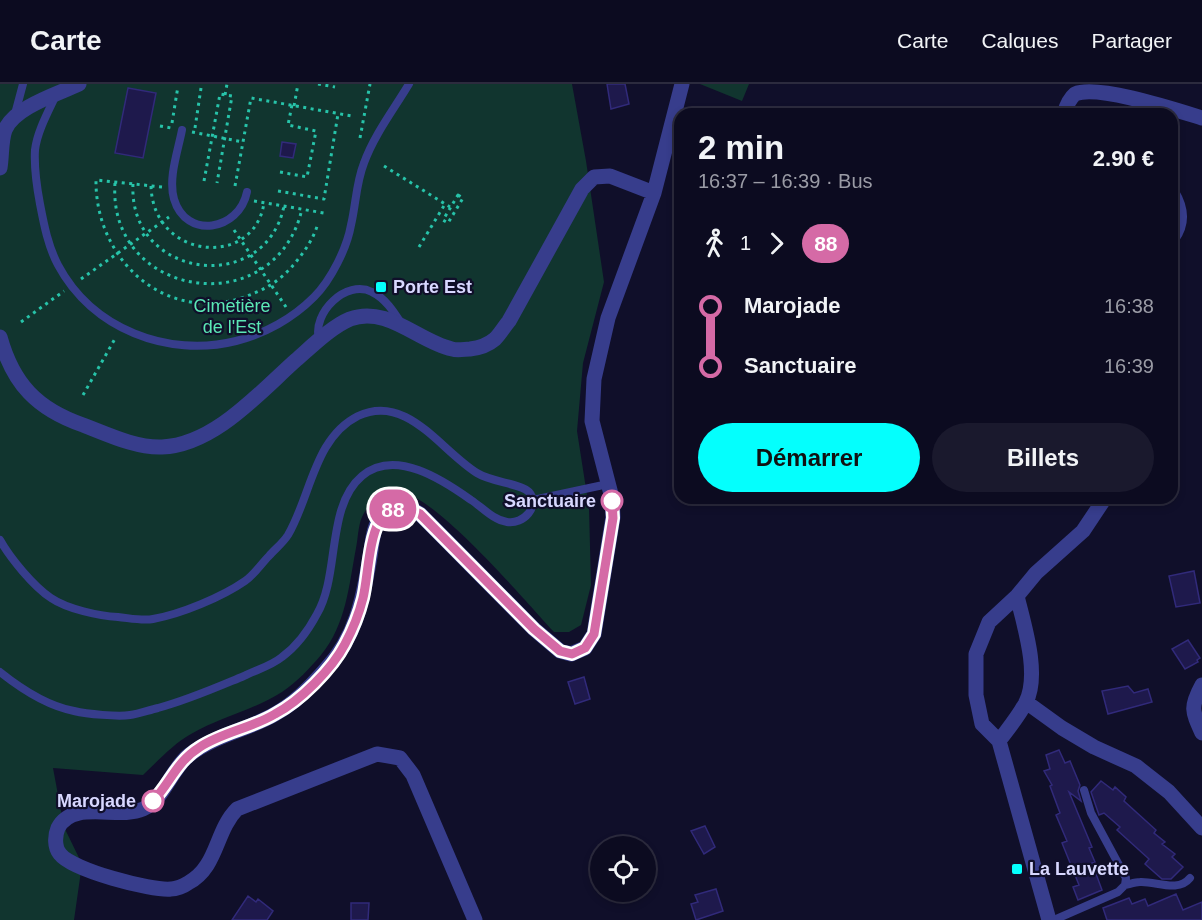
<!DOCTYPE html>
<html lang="fr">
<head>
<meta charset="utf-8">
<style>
  :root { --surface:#0c0b20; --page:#1a192d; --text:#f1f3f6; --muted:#9a9ba5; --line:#2c2b3e; --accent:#04fffd }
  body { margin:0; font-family:Helvetica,sans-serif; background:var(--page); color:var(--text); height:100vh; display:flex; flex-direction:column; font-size:22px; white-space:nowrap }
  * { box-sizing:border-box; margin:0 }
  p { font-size:20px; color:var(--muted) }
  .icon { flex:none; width:33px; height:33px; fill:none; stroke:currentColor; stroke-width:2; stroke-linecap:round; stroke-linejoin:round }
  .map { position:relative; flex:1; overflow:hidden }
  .sheet { position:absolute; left:674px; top:24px; width:504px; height:396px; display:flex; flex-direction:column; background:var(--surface); border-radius:18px; box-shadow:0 3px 9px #0003,0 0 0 2px var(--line) }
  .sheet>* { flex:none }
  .badge { padding:0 12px; border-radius:20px; font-size:21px; line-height:39px }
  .fabs { position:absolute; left:590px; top:752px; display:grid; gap:12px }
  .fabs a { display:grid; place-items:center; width:66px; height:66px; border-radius:50%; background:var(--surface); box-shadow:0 3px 9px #0003,0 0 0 2px var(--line); font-size:30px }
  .map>.badge { position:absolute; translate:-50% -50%; box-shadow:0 0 0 3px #fff }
  .legs { display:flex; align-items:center; gap:9px; height:66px; padding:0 24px; font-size:20px }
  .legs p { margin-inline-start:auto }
  .head { display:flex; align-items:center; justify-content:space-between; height:102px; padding:0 24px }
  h1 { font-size:33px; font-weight:700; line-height:45px }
  .primary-button { display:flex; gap:12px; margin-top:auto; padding:12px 24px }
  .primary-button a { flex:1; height:69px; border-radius:36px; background:var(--accent); color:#111; font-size:24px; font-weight:700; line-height:69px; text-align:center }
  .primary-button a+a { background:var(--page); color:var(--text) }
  ul { padding:0 24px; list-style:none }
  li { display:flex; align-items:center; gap:21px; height:60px; font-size:22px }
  li i { display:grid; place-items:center; width:9px; height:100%; margin:0 8px; background:currentColor }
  li i::after { content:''; width:15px; height:15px; margin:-8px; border:4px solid; border-radius:50%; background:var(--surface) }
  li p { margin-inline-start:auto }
  li:first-child i { background:linear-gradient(#0000 50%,currentColor 0) }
  li:last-child i { background:linear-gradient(currentColor 50%,#0000 0) }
  header { display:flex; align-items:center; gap:36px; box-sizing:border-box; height:84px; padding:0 30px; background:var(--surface); border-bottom:2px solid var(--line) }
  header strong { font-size:28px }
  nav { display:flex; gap:33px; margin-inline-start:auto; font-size:21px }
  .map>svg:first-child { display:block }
  .green { fill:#11352f }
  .building { fill:#1e194c; stroke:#312a7a; stroke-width:1.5 }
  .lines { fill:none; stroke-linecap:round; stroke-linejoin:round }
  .path { stroke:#27c3a9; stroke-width:3; stroke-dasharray:3 4.5; stroke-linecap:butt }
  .service { stroke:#373d8c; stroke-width:8 }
  .minor { stroke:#373d8c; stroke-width:15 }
  .line-1-casing { stroke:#fff; stroke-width:14 }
  .line-1 { stroke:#d56aa6; stroke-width:9 }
  .poi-dot { fill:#04fffd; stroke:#100f2a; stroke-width:2 }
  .stop-1-dot { fill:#fff; stroke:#d56aa6; stroke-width:3 }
  .labels { text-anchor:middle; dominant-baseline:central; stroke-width:4.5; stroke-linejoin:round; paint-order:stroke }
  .poi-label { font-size:18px; font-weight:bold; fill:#d8d8ff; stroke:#100f2a; text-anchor:start }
  .park-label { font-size:18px; fill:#5be8b5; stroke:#100f2a }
  .stop-label { font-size:18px; font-weight:bold; fill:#d8d8ff; stroke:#100f2a; text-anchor:end }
</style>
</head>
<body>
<header>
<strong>Carte</strong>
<nav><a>Carte</a><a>Calques</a><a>Partager</a></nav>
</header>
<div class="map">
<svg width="1202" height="836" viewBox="0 0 1202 836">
  <rect width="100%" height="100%" fill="#100f2a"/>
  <path class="green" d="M0,0H572L586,77L604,198L583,279L577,347L589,424L591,501L581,541L569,548H554C527,519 436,412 402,409C386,407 368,419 362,433C358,442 358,455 356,464C349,501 346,541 321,571C310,584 297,598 282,608C254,626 220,633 191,650C173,660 158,677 143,691L53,684L64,743L82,780L74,836H0Z
    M700,0H749L742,17Z"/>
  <path class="building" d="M607,0H625L629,20L611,25Z
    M128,4L156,9L143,74L115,69Z
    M282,58L296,60L293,74L280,72Z
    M1194,487L1200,519L1176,523L1169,492Z
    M1188,556L1200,574L1197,576L1198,578L1185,585L1172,565Z
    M584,593L590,615L575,620L568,598Z
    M1128,602L1134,609L1148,605L1152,618L1108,630L1102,607Z
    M1059,666L1065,679L1070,677L1080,701L1078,707L1081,717L1069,708L1092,763L1089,764L1095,778L1092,779L1102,806L1078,816L1073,803L1079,801L1062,759L1067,757L1056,731L1060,729L1050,702L1052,701L1044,687L1050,685L1046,671Z
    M1101,697L1113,706L1115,703L1126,713L1124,717L1156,746L1154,749L1165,758L1162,760L1175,770L1172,773L1183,783L1171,795H1162L1145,780L1149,775L1117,746L1120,743L1104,729L1099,731L1091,708Z
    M705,742L715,763L704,770L691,747Z
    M716,805L723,827L696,836L691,820L698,818L695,811Z
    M1176,810L1183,826L1202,818V836H1107L1103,824L1129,814L1132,820L1145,815L1148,822Z
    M248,812L256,818L258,815L273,827L267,836H232Z
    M351,819H369L368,836H351Z"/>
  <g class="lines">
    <path class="path" d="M318,0L335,3
      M225,11L227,0
      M294,22L298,0
      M172,39L178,2
      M160,42L171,44
      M195,44L201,4
      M192,48L243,58
      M360,54L370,0
      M384,82L450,123
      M280,88L307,93L316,47L288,41L292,21
      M204,97L220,10L232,12L217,99
      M115,99C107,215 275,240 302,125
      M133,100C128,195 265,213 284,122
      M151,102C153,176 254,185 264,119
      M235,102L251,14L352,32
      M162,103L96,96C95,172 160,237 238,215C261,208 280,198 295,179C305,167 314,154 318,139
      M278,107L324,115L338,30
      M458,111L463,114L448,139L443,136Z
      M254,117L324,129
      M234,146L286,223
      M419,163L445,120
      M81,195L169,133
      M21,238L64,207
      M83,311L116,253"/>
    <path class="service" d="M56,11C48,28 37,48 35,66C34,83 37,104 40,120C44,141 48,162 58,181C92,245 168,274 236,257C265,250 293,234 314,213C331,196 347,164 351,141C356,120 356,99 364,79C374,51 394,25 409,0
      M15,30L23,0
      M182,46C178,67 168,94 174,115C186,156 239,147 247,108
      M319,255C312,229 346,195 372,208C385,214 394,228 401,239
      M533,416L608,400
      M0,456C10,474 34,503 51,514C67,525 99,532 118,533C129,534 142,537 153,535C181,530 222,513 245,497C254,491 261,480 269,472C275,465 283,459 288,451C311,412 314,354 358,332C407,309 440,366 477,389C491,398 522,400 529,408C541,422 523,441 507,438C493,436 482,423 471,416C443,396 395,364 362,392C326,422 340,491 317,530C308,547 297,562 282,573C271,582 256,586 244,592C215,604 188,616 158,624C149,626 139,630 130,631C118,633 87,630 74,627C48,622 20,604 0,588
      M1125,801C1130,800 1135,798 1140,798C1156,797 1178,809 1190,794
      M1054,836L1118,808L1125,801L1126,794L1091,729L1084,706"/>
    <path class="minor" d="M1064,30C1066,23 1069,15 1075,10C1097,0 1176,26 1202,34
      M0,84C2,72 1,57 5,46C14,23 58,10 79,0
      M1172,109C1181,124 1183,139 1172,154
      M0,253C13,300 37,325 83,341C107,350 135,364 162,363C214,361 259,309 296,276C311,263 331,243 350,235C387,221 419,258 452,265C458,267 465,265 470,265C479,264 488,261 495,255C500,250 504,243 509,237L582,105L594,93L610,92L654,109
      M1202,601C1190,623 1192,627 1202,649
      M1026,618L1062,644L1094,663L1136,682L1169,708L1202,744
      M999,657C1008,645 1019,632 1026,618C1040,590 1024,541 1017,512
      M475,836L413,691L400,674L377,670L237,725C215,747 218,783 188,799C184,802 176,805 171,805C151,807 72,786 60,770C54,763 55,751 58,744C73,715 118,736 143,725C164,716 171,685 189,671C215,651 248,646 275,630C295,619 311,602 326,585C356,553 363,515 370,473C372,463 372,447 378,438C383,428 397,420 409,424C412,425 417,428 420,430L534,545L560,567L571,570L585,564L594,550L613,433L612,414L592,337L594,295L608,234L654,109L682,0
      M1049,836L999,657L982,640L976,611V570L989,538L1017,512L1036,489L1083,447L1105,414"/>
  </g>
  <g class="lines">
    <g class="line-1-casing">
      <path id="line-1" d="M153,717C171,698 176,678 200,663C223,648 252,644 275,630C300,617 332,585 345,560C353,545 359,530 363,514C371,482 367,399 420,430L534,545L560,567L572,570L585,564L594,550L613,434L612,417"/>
    </g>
    <use href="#line-1" class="line-1"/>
  </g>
  <g class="poi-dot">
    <rect x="375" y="197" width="12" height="12" rx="3"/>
    <rect x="1011" y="779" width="12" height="12" rx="3"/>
  </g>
  <g class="stop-1-dot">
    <circle cx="612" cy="417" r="10"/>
    <circle cx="153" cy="717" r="10"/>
  </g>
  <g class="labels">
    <g class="poi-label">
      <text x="393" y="203">Porte Est</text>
      <text x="1029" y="785">La Lauvette</text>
    </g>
    <g class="park-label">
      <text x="232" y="222">Cimetière<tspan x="232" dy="21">de l'Est</tspan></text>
    </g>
    <g class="stop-label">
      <text x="596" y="417">Sanctuaire</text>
      <text x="136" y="717">Marojade</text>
    </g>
  </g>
</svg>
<div class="fabs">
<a><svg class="icon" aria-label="locate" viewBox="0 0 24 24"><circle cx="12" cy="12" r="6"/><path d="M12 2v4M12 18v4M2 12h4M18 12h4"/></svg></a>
</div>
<b class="badge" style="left:393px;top:425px;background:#d56aa6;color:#fff">88</b>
<section class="sheet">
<div class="head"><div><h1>2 min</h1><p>16:37 – 16:39 · Bus</p></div><b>2.90 €</b></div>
<div class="legs"><svg class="icon" aria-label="walk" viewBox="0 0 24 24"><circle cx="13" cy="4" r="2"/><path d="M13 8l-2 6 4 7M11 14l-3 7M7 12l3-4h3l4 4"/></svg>1<svg class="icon" aria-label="forward" viewBox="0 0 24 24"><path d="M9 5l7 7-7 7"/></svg><b class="badge" style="background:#d56aa6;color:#fff">88</b></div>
<ul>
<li><i style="color:#d56aa6"></i><b>Marojade</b><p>16:38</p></li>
<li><i style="color:#d56aa6"></i><b>Sanctuaire</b><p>16:39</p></li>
</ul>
<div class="primary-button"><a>Démarrer</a><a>Billets</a></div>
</section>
</div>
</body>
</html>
